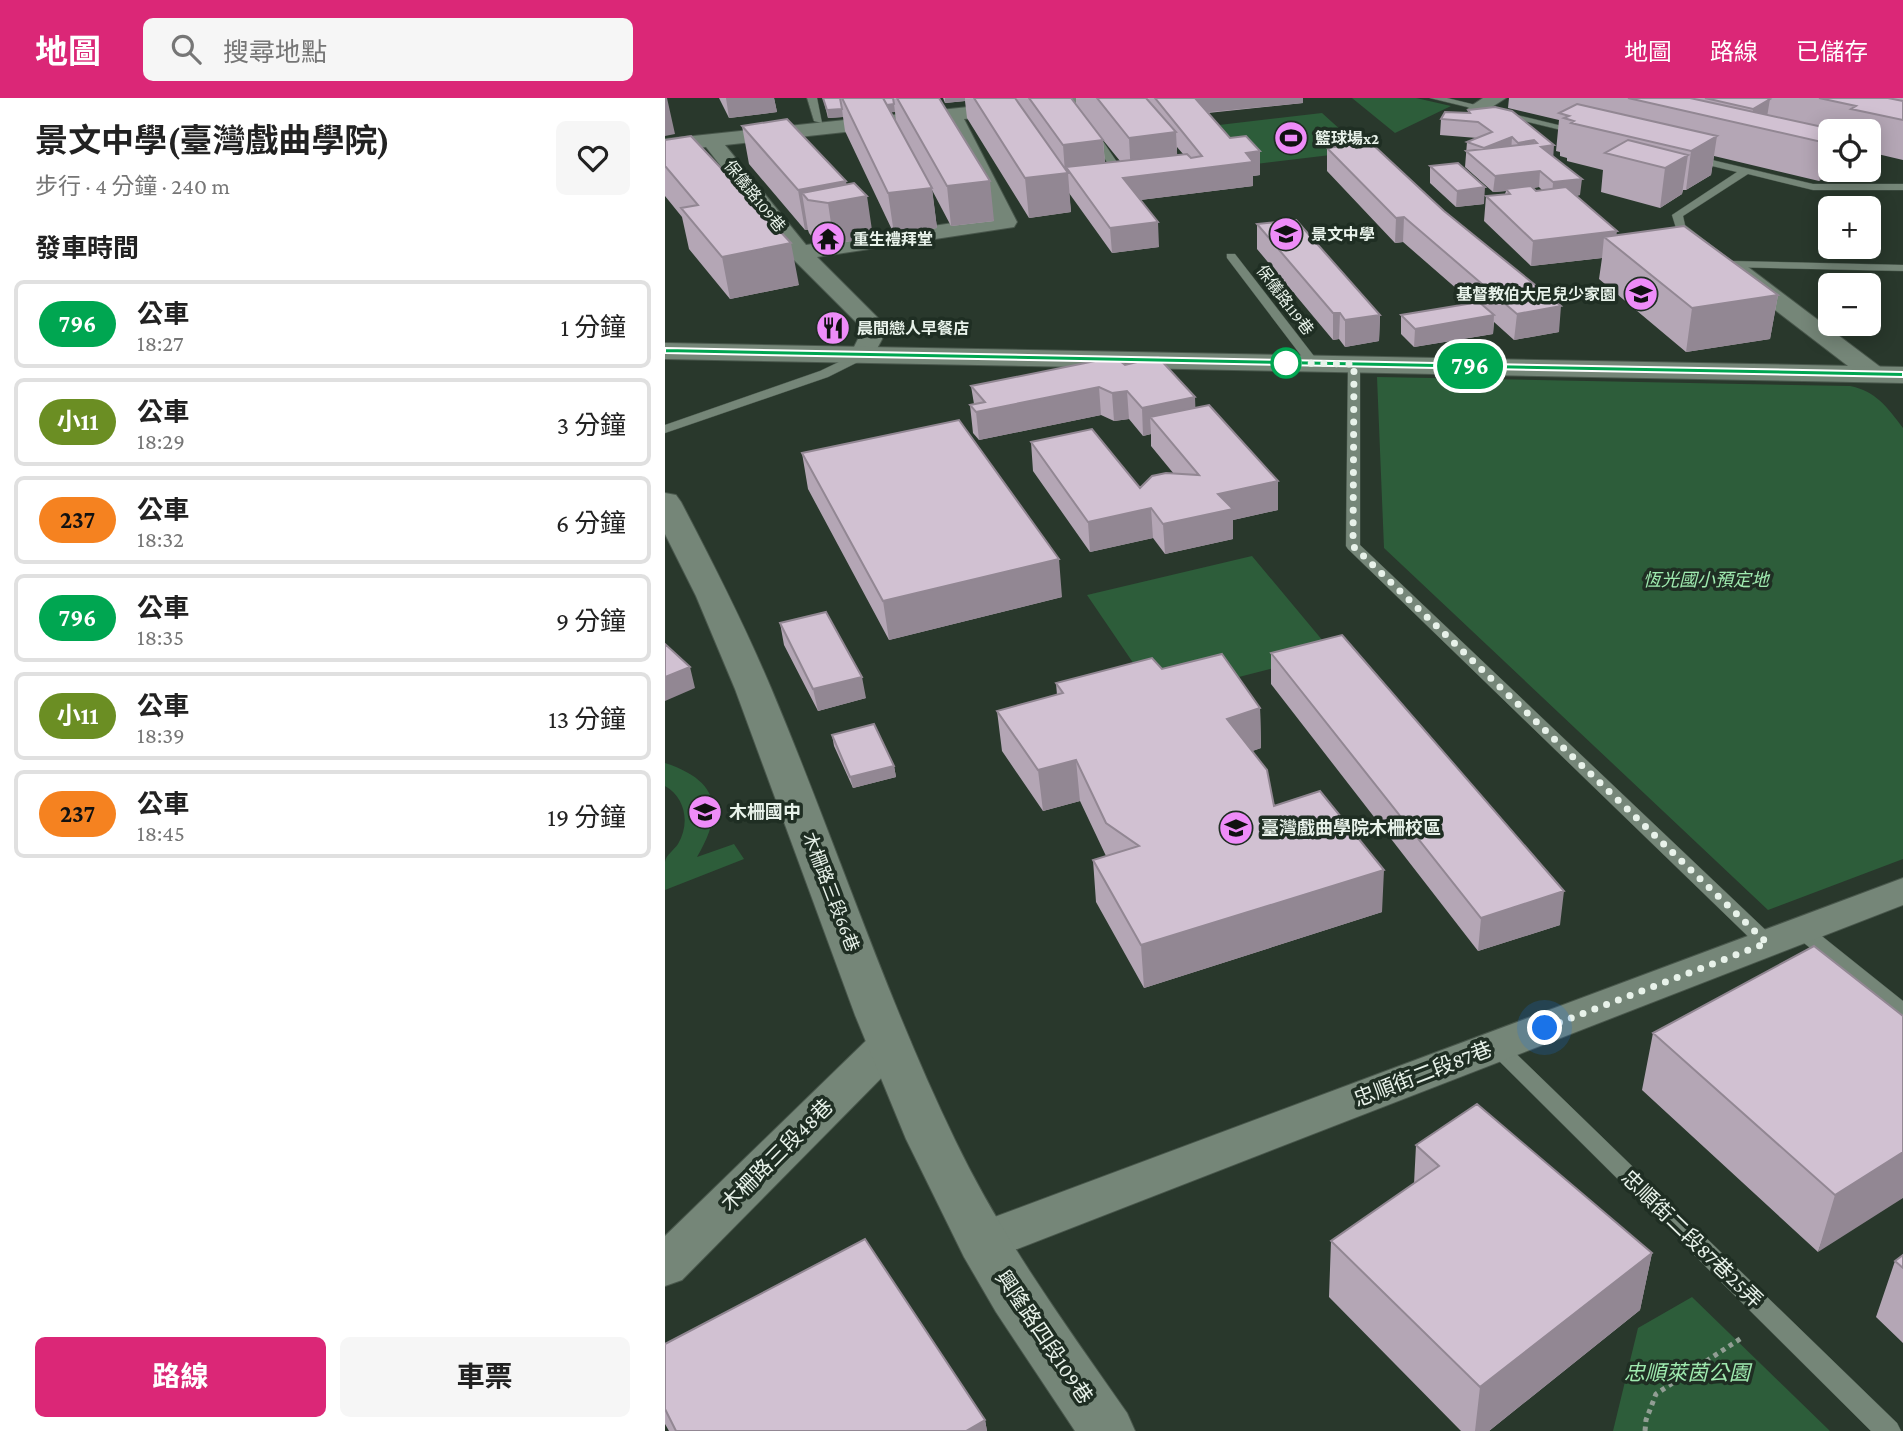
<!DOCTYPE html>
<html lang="zh-TW">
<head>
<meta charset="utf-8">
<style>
  :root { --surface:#fff; --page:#f6f6f6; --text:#222; --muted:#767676; --line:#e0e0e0; --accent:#db2777 }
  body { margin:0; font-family:"Crimson Pro","Noto Sans TC",serif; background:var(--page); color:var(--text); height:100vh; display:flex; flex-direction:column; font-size:26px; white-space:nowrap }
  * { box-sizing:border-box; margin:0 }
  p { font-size:23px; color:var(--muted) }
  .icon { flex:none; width:38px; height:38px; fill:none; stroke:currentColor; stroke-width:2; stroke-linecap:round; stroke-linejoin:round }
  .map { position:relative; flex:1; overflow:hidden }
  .sheet { display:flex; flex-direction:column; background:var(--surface); width:665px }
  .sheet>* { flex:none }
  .badge { padding:0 14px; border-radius:23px; font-size:24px; line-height:46px }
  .tools { position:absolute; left:1153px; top:21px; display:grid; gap:14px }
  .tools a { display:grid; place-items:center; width:63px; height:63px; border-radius:10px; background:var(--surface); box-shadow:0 4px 18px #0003; font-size:35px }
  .you { position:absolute; width:35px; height:35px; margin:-18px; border:5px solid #fff; border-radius:50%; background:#1a73e8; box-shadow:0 0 0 10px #1a73e833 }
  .map>.badge { position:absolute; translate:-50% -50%; box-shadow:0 0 0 4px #fff }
  h2 { padding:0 35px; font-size:26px; line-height:63px }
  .round { display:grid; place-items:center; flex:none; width:74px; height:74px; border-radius:10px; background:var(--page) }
  .summary { display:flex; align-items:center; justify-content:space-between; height:119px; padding:0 35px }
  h1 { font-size:33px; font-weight:700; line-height:52px }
  .cta { display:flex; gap:14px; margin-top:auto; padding:14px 35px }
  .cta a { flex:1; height:80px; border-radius:10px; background:var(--accent); color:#fff; font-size:28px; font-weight:700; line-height:80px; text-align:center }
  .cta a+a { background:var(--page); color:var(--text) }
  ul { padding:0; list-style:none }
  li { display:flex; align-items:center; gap:21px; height:88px; margin:0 14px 10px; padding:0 21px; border:4px solid var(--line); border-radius:10px }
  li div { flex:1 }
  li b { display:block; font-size:26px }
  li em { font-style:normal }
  li .badge { min-width:77px; font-weight:700; text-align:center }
  header { display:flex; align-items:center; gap:42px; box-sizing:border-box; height:98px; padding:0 35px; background:var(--accent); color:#fff }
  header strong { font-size:33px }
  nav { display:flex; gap:38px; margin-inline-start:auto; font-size:24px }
  .search { width:490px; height:63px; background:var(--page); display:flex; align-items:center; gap:18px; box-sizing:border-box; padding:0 24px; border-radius:10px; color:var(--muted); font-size:26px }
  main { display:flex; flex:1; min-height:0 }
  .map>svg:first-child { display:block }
  .green { fill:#2d5d3a }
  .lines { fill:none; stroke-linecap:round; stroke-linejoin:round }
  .service-casing { stroke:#49574c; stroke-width:1 }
  .minor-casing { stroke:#49574c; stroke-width:2 }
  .tertiary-casing { stroke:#49574c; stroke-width:2 }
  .path { stroke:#919e94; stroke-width:5; stroke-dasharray:4.5 4.5; stroke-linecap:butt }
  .service { fill:#758678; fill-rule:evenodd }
  .minor { fill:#758678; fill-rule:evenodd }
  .tertiary { fill:#758678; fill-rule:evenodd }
  .wall { fill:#b4a6b5; fill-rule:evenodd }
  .shaded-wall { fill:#928793 }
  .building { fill:#d1c1d2; stroke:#928793; stroke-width:2 }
  .line { fill:#00a651; stroke:#fff; stroke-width:2 }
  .walk { stroke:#e8f2ea; stroke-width:7; stroke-dasharray:0 12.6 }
  .stop-dot { fill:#fff; stroke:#00a651; stroke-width:3.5 }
  .labels { text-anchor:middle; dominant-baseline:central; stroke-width:7; stroke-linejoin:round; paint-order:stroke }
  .far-poi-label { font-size:16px; font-weight:bold; fill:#e8f2ea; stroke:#1f2e23; text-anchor:start }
  .far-street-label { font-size:16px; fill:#e8f2ea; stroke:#1f2e23 }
  .park-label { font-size:18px; font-style:italic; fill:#9feaaf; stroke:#1f2e23 }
  .poi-label { font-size:18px; font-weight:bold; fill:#e8f2ea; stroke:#1f2e23; text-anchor:start }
  .street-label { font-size:18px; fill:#e8f2ea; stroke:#1f2e23 }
  .near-street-label { font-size:21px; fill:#e8f2ea; stroke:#1f2e23 }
  .near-park-label { font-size:21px; font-style:italic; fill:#9feaaf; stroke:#1f2e23 }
</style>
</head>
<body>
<header>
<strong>地圖</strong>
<div class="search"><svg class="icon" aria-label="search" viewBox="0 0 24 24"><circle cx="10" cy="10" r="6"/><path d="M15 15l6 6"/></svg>搜尋地點</div>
<nav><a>地圖</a><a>路線</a><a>已儲存</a></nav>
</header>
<main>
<section class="sheet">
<div class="summary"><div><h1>景文中學(臺灣戲曲學院)</h1><p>步行 · 4 分鐘 · 240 m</p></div><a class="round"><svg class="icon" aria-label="heart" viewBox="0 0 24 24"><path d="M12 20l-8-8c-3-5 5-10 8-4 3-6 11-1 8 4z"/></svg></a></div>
<h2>發車時間</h2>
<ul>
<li><span class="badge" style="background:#00a651;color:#fff">796</span><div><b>公車</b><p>18:27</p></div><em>1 分鐘</em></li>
<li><span class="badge" style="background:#6b8e23;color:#fff">小11</span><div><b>公車</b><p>18:29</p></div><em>3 分鐘</em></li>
<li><span class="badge" style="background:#f58220;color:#111">237</span><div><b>公車</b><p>18:32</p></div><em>6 分鐘</em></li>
<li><span class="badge" style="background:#00a651;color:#fff">796</span><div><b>公車</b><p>18:35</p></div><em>9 分鐘</em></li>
<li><span class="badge" style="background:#6b8e23;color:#fff">小11</span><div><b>公車</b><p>18:39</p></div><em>13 分鐘</em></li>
<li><span class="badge" style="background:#f58220;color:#111">237</span><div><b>公車</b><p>18:45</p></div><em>19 分鐘</em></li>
</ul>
<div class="cta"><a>路線</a><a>車票</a></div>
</section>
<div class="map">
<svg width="1238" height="1333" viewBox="0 0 1238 1333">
  <rect width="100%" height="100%" fill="#29382c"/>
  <path class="green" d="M687,0H751L786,8L730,35Z
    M657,15L699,53L591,66L554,27Z
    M712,279L1185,288C1211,293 1222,309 1238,330V761L1103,812L719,450Z
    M587,458L668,555L492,600L422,497Z
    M0,665C55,683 59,713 32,759L69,746L79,761L0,792C0,783 0,772 0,764C1,757 9,752 13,746C25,726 21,700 0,688Z
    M1027,1199L1165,1333H948L973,1230Z"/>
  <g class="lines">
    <g class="service-casing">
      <path id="service" d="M142,0H152L157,25L149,23Z
        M765,0H782L922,34L917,37Z
        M423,30H429L462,79L461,81H453L421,32Z
        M1026,57L1148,86H1238V92H1148L1083,76L1018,118L1020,127L1067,163L1238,167V173L1064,169L1011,130L1007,117L1072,74L1022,62V58Z
        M562,156H570L652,262V268H644L562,160Z
        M197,253L201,254V260L163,279L0,335V327L155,273Z
        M689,262L695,266V447L1109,840L1112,845L1109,850H1095L683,451L681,448L683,266Z
        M1136,825L1143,827L1238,903V921L1231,919L1129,837L1126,832L1129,827Z
        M831,940L838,943L1232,1325L1236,1333H1206L824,953L821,948L824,943Z"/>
    </g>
    <g class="minor-casing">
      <path id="minor" d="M389,0H451L442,6L299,21L352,124L349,129L152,159L223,230L206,262L197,264L188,262L185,257L198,231L127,160L41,49L0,53V41ZM281,23L328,119L141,147L60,47Z
        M818,0H841L819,14H805L803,10Z
        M1075,167L1083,169L1218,271L1222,276L1218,281L1209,284L1200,281L1067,179L1064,174L1067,169Z
        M1238,780V807L334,1158L317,1163L300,1158L294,1144L300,1130Z
        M225,930L240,934L246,945L240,956L17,1182L0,1188V1138L210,934Z"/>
    </g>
    <g class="tertiary-casing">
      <path id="tertiary" d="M0,245L1238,269V285L0,261Z
        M0,395L11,397L16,404C48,465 79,526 106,590C169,739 219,895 290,1042C337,1140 400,1226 462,1315L470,1333H410L331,1214L299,1159L241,1041L190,917L70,591L31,498L0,436Z"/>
    </g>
    <path class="path" d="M980,1333L981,1322L991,1296L1078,1239"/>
    <use href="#service" class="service"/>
    <use href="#minor" class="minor"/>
    <use href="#tertiary" class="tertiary"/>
  </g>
  <path class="wall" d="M54,0H109L112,14L64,20Z
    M158,0H274L329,123L286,128L267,92L272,130L229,136L180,33L178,19L163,20ZM226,14H230L231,24Z
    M278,0H406L411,7V0H638V5L543,15L595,77L588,78V88L475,102L494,149L447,155L404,95L406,114L364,120L302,20L300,3L280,5ZM438,42L455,63L440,65ZM512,49L518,56L512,57Z
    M844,0H1238V62L1204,54V33H1166L1170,72L1154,83L1049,58L1046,77L1021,92H1018L1017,96L995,110L936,94L938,72L902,63V60L895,58V54L891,53L894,22L843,10Z
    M830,9L888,58L915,97L911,98L952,137L1113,197L1105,241L1021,254L934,181L937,160L866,168L819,123L821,98L840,96L841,93L828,94L800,69L802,44L812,40L775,37L776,21L803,15V12ZM874,89L877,92L871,93L868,90Z
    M77,28L181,87L208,139L169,146L150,143L144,135L143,132H140L84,66Z
    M0,42L134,187L65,201L24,151L17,119L0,98Z
    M662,50L894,234L849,242L829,224L828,236L749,249L736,236V217L808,205L738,144L730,145L662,73Z
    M765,68L819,106L791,109L765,85Z
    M592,126L715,217L714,243L680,249L674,241L668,242L592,151Z
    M460,267L530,299V310L613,383V412L568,422V441L500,456L488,440L425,454L368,373L366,344L475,390L509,376L486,348V336L478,338L464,321L449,323L436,317L314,342L308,335L305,307L309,306L306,288Z
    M137,355L397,499L224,542L143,391Z
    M115,525L201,600L153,613L119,547Z
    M606,555L895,827L813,853L606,586Z
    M497,571L595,610L596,650L587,653L609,708L717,814L479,890L431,804L428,762L441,758L415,703L378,713L337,653L332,613L392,597L391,585Z
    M167,637L229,668L231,679L188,690L169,648Z
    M1238,918L1153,1154L977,992L988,935Z
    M751,1047L987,1155L975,1212L824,1333H796L664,1199L666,1143L749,1086Z
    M1238,1157V1245L1211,1219L1230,1163Z
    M0,1246L320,1322L322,1333H4L0,1326Z"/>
  <path class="shaded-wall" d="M0,0H2L10,36L0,38Z
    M61,0H109L112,14L64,20Z
    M280,0H300V3L280,5Z
    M525,0H638V5L525,16Z
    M1105,1L1100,31L1086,28L1088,11Z
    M229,6L230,14L210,16L209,8Z
    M177,11L178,19L163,20L162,12Z
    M511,34L513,73L466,78L464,40Z
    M1052,38L1046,77L1021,92L1026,53Z
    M847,39L846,55L818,66L819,50Z
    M1166,41V72H1170L1154,83L1161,45Z
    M438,42L441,81L401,69V75H403L406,114L364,120L360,80L400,75L398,47Z
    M869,42L868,58L852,61L853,45Z
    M889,47L888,63L876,49Z
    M595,53V77L588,78V88L459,104L458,80L581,55Z
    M1023,57L1017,96L995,110L1000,70Z
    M875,73L874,89L842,93L841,91V93L828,94L830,78Z
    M917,81L915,97L887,100L888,84Z
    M181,83L184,101L202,98L208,139L169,146L163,105L137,95L143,132H140L133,92Z
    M325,83L329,123L286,128L282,88Z
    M820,89L819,106L791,109L792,93Z
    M267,90L272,130L229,136L223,95Z
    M739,119L738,144L730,145L731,120Z
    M493,124L494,149L447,155L445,130Z
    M952,133L950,148L939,139L937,160L866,168L868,143Z
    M126,145L134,187L65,201L57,159Z
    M1113,197L1105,241L1021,254L1027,210Z
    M896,208L894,234L849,242L852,216Z
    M668,215H675L674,241L668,242Z
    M715,217L714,243L680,249V222Z
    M829,217L828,236L749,249L750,231Z
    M434,289L436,317L314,342L311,314Z
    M462,293L464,321L449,323L447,295Z
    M530,299L531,327L485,319L486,336L478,338L477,310Z
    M613,383V412L568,422V441L500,456L498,426L553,396Z
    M486,410L488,440L425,454L423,424Z
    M394,461L397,499L224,542L218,503Z
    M25,569L30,590L0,603V579Z
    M197,579L201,600L153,613L148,591Z
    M595,610L596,650L563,662L562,621Z
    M411,662L415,703L378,713L373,672Z
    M229,668L231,679L188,690L185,679Z
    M719,772L717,814L479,890L476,847Z
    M899,793L895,827L813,853L816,820Z
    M1238,1054V1100L1153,1154L1170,1097Z
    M987,1155L975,1212L824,1333H810L815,1289Z
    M320,1322L322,1333H301Z"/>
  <path class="building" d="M158,0H175L177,11L162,12Z
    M177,0H218L267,90L223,95Z
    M218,0H228L229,6L222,7Z
    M232,0H274L325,83L282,88Z
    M309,0H350L403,75L360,80Z
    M364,0H406L438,42L398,47Z
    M432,0H481L511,34L464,40Z
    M490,0H530L565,40L581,38L595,53L581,55L588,64L458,80L493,124L445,130L401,69L522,56L526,60L537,58Z
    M963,0H1025L1176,33H1166V41L1161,45Z
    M1040,0H1102L1105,1L1088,11Z
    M1154,0H1223L1238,3V22L1186,11L1191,8Z
    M912,6L1052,38L1026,53L906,25L909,23L899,20L904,18L894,15Z
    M830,9L847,13L889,47L876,49L917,81L888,84L875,73L830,78L801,53L872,45L869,42L853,45L847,39L819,50L802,44L827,34L813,24L776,21L780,14L805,15L803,12Z
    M122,21L181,83L133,92L77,28Z
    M26,38L126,145L57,159L16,110L33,107L0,68V42Z
    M963,42L1023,57L1000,70L940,55Z
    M705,44L779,113L896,208L852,216L739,119L731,120L662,50Z
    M793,65L820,89L792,93L765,68Z
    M189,85L202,98L163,105L143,102L137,95Z
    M866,88L871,93L901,89L952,133L868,143L821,98L845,96L841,91Z
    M631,122L715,217L680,222L675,215H668L592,126Z
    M1019,128L1113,197L1027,210L939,139Z
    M814,204L829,217L750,231L736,217Z
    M450,259L460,267L493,259L530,299L477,310L462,293L447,295L434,289L311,314L305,307L320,304L306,288Z
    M544,307L613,383L553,396L568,411L498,426L486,410L423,424L366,344L427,331L475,390L487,378L501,375L534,377L485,319Z
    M294,322L394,461L218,503L137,355Z
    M161,514L197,579L148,591L115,525Z
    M677,537L899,793L816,820L606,555Z
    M0,546L25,569L0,579Z
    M557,556L595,610L562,621L602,672L609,708L655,693L719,772L476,847L428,762L474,748L441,725L411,662L373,672L332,613L398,595L391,585L487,560L497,571Z
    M209,626L229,668L185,679L167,637Z
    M1149,848L1238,918V1054L1170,1097L988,935Z
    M812,1006L987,1155L815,1289L666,1143L774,1068L751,1047Z
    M200,1141L320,1322L301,1333H11L0,1311V1246Z
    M1238,1157V1170L1230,1163Z"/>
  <path class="line" d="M0,250L1238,274V279L0,255Z"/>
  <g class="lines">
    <path class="walk" d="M621,265L689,266L688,448L1102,845L880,930"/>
  </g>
  <defs>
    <g id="stadium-disc" transform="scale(1.75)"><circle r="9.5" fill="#ee8cf8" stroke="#1f2e23"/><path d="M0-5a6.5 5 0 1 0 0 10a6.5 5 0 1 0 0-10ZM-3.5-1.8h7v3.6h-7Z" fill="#111"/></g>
    <g id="school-disc" transform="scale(1.75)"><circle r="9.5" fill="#ee8cf8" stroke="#1f2e23"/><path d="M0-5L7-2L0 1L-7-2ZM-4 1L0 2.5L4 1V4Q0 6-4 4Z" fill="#111"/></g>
    <g id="temple-disc" transform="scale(1.75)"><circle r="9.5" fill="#ee8cf8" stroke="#1f2e23"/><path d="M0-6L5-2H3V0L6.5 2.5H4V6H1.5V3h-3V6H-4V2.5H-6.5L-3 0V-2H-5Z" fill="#111"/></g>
    <g id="restaurant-disc" transform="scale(1.75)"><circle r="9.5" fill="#ee8cf8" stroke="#1f2e23"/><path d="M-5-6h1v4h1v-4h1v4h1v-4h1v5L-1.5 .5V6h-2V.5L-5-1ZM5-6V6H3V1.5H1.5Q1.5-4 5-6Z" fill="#111"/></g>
    <g id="university-disc" transform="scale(1.75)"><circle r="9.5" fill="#ee8cf8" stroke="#1f2e23"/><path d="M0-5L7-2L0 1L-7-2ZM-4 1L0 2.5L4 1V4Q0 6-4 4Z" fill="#111"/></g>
  </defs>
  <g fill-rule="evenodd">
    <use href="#stadium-disc" x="626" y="40"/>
    <use href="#school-disc" x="621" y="136"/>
    <use href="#temple-disc" x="163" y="141"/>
    <use href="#school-disc" x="976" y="196"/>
    <use href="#restaurant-disc" x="168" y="230"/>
    <use href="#school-disc" x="40" y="714"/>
    <use href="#university-disc" x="571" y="730"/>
  </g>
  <circle class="stop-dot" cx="621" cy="265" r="14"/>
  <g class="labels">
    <g class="far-poi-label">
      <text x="650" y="40">籃球場x2</text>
      <text x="646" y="136">景文中學</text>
      <text x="188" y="141">重生禮拜堂</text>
      <text x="951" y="196" text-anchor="end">基督教伯大尼兒少家園</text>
      <text x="192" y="230">晨間戀人早餐店</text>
    </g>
    <g class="far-street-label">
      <text transform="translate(90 98) rotate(51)">保儀路109巷</text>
      <text transform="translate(620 202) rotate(53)">保儀路119巷</text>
    </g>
    <g class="park-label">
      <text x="1041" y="482">恆光國小預定地</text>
    </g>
    <g class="poi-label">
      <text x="64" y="714">木柵國中</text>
      <text x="596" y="730">臺灣戲曲學院木柵校區</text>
    </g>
    <g class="street-label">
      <text transform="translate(166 794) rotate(69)">木柵路三段66巷</text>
    </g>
    <g class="near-street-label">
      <text transform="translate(758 976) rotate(-21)">忠順街二段87巷</text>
      <text transform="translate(112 1057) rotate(-45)">木柵路三段48巷</text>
      <text transform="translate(1027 1141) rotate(44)">忠順街二段87巷25弄</text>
      <text transform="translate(379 1239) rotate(56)">興隆路四段109巷</text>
    </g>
    <g class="near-park-label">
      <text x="1022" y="1275">忠順萊茵公園</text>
    </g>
  </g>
</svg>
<div class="tools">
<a><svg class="icon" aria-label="locate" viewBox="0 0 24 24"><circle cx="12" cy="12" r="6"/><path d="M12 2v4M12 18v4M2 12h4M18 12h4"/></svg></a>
<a>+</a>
<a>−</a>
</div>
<div class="you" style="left:880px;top:930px"></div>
<b class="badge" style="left:805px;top:268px;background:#00a651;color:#fff">796</b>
</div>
</main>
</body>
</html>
